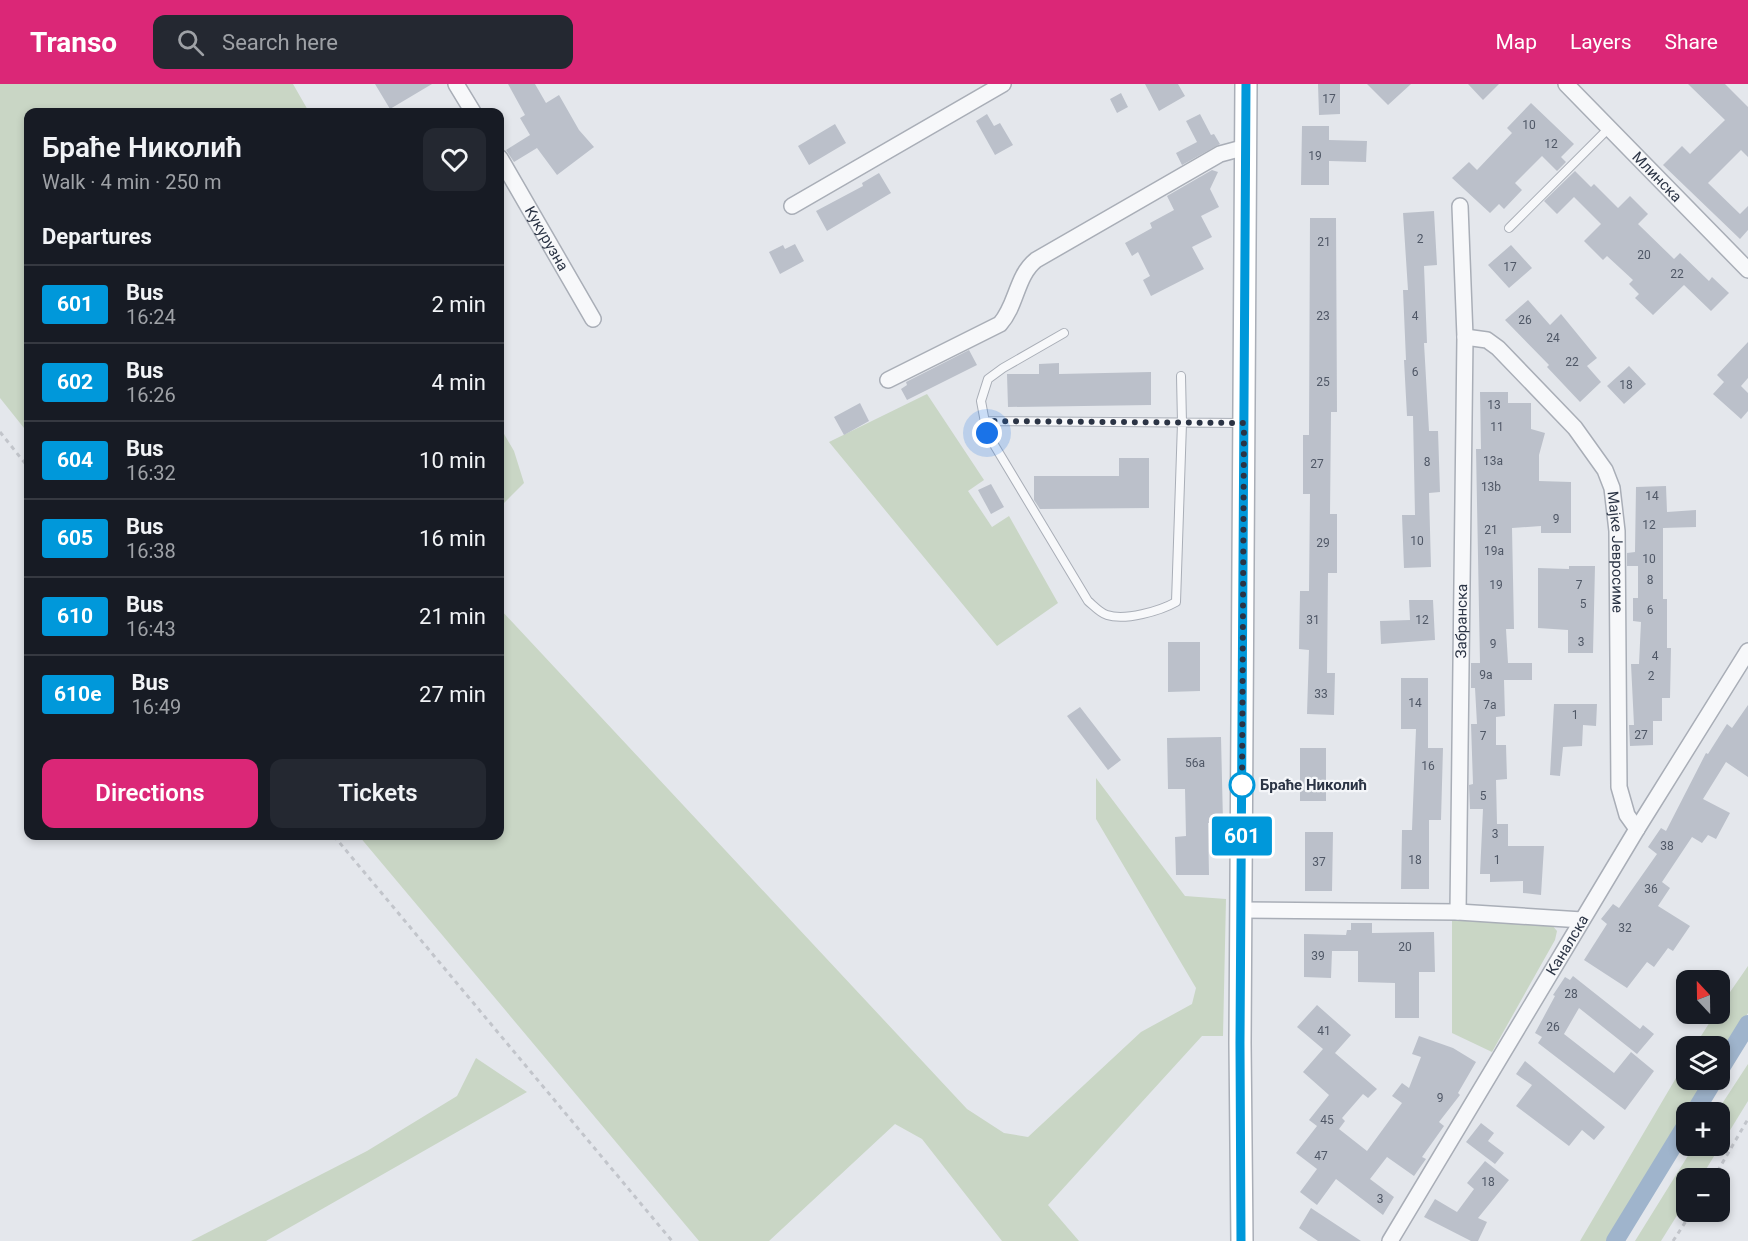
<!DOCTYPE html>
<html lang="en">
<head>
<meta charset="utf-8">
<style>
  :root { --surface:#171b24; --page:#242831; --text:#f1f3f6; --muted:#9ea1a6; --line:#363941; --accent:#db2777 }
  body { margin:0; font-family:Roboto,sans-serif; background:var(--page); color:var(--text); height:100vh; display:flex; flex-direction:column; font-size:22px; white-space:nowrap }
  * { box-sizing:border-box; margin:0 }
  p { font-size:20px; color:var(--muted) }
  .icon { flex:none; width:33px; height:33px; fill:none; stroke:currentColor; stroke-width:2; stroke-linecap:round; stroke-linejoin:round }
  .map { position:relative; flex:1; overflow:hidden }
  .details { position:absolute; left:24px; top:24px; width:480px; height:732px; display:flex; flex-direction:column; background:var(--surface); border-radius:12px; box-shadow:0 3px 9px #0003 }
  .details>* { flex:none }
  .badge { padding:0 12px; border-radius:4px; font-size:21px; line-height:39px }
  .needle { width:39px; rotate:338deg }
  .tools { position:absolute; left:1676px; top:886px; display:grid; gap:12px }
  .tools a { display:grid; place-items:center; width:54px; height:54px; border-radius:12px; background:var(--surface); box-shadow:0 3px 9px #0003; font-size:30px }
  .you { position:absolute; width:30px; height:30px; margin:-15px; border:4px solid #fff; border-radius:50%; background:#1a73e8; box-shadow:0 0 0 9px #1a73e833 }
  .map>.badge { position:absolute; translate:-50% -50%; box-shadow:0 0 0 3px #fff }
  h2 { padding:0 18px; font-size:22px; line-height:54px }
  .round { display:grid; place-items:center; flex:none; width:63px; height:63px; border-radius:12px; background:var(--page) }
  .head { display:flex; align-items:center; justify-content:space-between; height:102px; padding:0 18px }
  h1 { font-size:28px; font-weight:600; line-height:45px }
  .cta { display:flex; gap:12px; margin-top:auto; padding:12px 18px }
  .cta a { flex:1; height:69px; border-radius:12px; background:var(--accent); color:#fff; font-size:24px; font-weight:600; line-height:69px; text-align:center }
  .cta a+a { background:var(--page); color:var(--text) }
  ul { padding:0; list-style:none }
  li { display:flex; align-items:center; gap:18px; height:78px; padding:0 18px; border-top:2px solid var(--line) }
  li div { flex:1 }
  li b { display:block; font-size:22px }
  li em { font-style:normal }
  li .badge { min-width:66px; font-weight:700; text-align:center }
  header { display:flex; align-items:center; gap:36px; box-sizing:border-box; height:84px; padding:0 30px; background:var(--accent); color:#fff }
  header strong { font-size:28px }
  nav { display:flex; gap:33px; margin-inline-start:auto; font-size:21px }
  .search { width:420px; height:54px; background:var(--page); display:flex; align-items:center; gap:15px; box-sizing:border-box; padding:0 21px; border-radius:12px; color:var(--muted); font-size:22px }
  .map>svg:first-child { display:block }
  .green { fill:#c9d6c5 }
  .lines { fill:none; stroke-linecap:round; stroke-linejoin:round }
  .canal { stroke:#9fb4cc; stroke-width:18 }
  .building { fill:#bbc0ca }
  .service-casing { stroke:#a9aeb7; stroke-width:10 }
  .minor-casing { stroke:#a9aeb7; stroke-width:18 }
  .secondary-casing { stroke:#a9aeb7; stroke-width:24 }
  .path { stroke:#c2c5cb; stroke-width:3; stroke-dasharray:4.5 4.5; stroke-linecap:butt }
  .service { stroke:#f7f8fa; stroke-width:8 }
  .minor { stroke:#f7f8fa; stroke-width:15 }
  .secondary { stroke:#fff; stroke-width:21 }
  .line-casing { stroke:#fff; stroke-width:14 }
  .line { stroke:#0098da; stroke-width:9 }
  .walk { stroke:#2b3445; stroke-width:6; stroke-dasharray:0 10.8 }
  .stop-dot { fill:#fff; stroke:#0098da; stroke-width:3 }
  .labels { text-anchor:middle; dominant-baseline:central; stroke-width:4.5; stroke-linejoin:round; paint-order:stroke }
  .number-label { font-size:12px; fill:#4f5766 }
  .street-label { font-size:15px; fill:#2b3445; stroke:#f4f6f9 }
  .stop-label { font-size:15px; font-weight:bold; fill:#2b3445; stroke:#f4f6f9; text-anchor:start }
</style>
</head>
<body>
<header>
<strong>Transo</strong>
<div class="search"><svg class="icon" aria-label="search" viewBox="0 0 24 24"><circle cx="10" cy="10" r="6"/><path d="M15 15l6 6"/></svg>Search here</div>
<nav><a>Map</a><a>Layers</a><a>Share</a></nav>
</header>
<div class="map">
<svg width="1748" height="1157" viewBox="0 0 1748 1157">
  <rect width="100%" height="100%" fill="#e4e7ec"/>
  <path class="green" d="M0,0H293L309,28H28V349L0,314Z
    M927,310L984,396L968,407L992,443L1009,432L1058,519L997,562L829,358Z
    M500,343L514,367L524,399L500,423Z
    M500,525L967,1025L1004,1049L1028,1053L1141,948L1192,920L1196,904L1096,735V694L1185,812L1226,815L1223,952H1202L1048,1121L1079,1157H1002L922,1055L895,1040L769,1157H699L359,752H500Z
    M1452,834L1551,840L1557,847L1555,856L1492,968L1452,949Z
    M1748,882V929L1719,977V963H1694L1715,930H1719V924Z
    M476,974L527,1008L266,1157H191L367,1067L457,1012Z
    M1686,977V996H1708L1610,1157H1580Z
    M1748,980V1017L1700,1095H1686V1117L1661,1157H1635L1694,1062H1719V1029H1716Z"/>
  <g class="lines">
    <path class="canal" d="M1719,987L1748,940
      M1694,1029L1714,996
      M1615,1157L1686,1041"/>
  </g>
  <path class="building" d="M375,0H432L390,25Z
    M508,0H535L546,19L559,11L579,46L594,63L557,91L537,64L514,78L506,66L530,51L520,34L525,31Z
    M1145,0H1178L1185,12L1159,27Z
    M1318,0H1340V30L1319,31Z
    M1367,0H1411L1388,21Z
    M1468,0H1499L1483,16Z
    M1688,0H1725L1748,23V73L1741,66L1708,99L1740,130L1748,122V146L1740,155L1663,81L1682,62L1690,70L1725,36Z
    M1121,9L1128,23L1117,29L1110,15Z
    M1531,19L1574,60L1561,73L1566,78L1557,87L1542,72L1515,99L1522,106L1504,125L1499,120L1490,129L1452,94L1469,78L1477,86L1512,49L1507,44Z
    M987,30L994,42L1000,39L1013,61L995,71L976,37Z
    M1200,30L1211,51L1214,50L1220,60L1182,81L1176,69L1197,58L1186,37Z
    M835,40L846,59L809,81L798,62Z
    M1302,42H1329V56L1367,57L1366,78L1329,77V101H1301Z
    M1212,86L1218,88L1210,105L1219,123L1201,132L1212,153L1192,163L1204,185L1151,212L1143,196L1150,192L1138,168L1132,172L1125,159L1152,144L1150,139L1174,126L1167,112Z
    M1575,87L1591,103L1594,100L1618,124L1630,112L1648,130L1638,140L1674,175L1680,169L1709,197L1712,193L1729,209L1711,227L1684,201L1653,231L1635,214L1639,210L1629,200L1633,196L1607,172L1603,176L1584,157L1601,140L1574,113L1557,130L1544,117Z
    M879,89L891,109L827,147L816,127L863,102L862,99Z
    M1434,127L1437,181L1424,182L1427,259H1424L1429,347H1438L1440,408L1429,409L1431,483L1404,484L1402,431H1415L1413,332H1407L1404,276H1406L1403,206H1408L1403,129Z
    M1310,134H1336L1337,328H1331L1330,430H1337V489H1328L1327,589H1335L1334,631L1307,630L1309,566L1299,565L1300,507H1309L1310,410H1303V351H1309Z
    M795,160L804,177L780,190L769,168L783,161L785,165Z
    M1511,161L1532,184L1509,204L1488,181Z
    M1528,216L1550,241L1561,230L1597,274L1587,282L1601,298L1580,318L1547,283L1549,281L1505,236Z
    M1748,258V294L1741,302L1748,309V327L1741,335L1713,310L1724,298L1717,291Z
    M969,266L977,281L907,316L901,305L907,301L906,298Z
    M1059,279V290L1151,288V321L1008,323L1007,290H1039V280Z
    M1629,282L1646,300L1624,320L1607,302Z
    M1480,308H1508V319H1531V345L1545,349L1539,371V397L1571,398V449H1541V442L1512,444L1514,545H1506L1508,579H1532V596H1504L1505,632L1496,633V661H1506L1507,695L1496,696L1497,740H1508V762H1544L1541,811L1523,809V797L1490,798V790H1480L1483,725H1470L1469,701L1473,700L1471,640H1477L1475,604H1471V579H1480L1476,365H1481Z
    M860,319L869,337L844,351L834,333Z
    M1119,374H1149V424L1040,425L1034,416V392H1119Z
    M991,400L1004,423L991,430L978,406Z
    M1666,402L1667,428L1696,426V443L1663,444V515H1667V564H1671L1670,614H1662V637H1653V661L1630,662L1629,641H1634L1631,580H1639L1641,538L1633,537V514H1638V482H1627V469L1635,468L1636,403Z
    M1569,482H1595L1593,569H1568V546L1538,544V484L1569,485Z
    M1409,516H1433L1435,556L1381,560L1380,537L1410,536Z
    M1168,558H1200V607L1168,608Z
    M1401,594H1428V664H1443L1441,736H1429V805H1401L1402,746H1412L1416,645H1401Z
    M1554,620H1597L1596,642L1583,641L1582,662L1563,663L1560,692L1550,691Z
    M1748,621V693L1726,678L1703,715L1730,729L1716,755L1708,751L1702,759L1692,753L1662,798L1670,804L1658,822L1690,842L1673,867L1668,864L1654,883L1647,878L1627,904L1584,876L1607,840L1601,835L1613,820L1619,824L1657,770L1648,763L1661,744L1666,747L1706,669L1708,670L1727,640L1732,644Z
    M1080,623L1121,676L1108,686L1067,632Z
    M1221,653L1223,738L1208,739L1209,791H1176L1175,753L1186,752L1185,705H1168L1167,654Z
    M1300,664H1326V717H1300Z
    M1305,748H1333L1332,807H1305Z
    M1351,839H1372V849L1434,848L1435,888H1419V934H1395V899L1358,898V867H1332L1331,894L1304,893V850L1346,851L1347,846H1351Z
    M1573,892L1640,945L1643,941L1654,950L1637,970L1579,924L1564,950L1614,989L1631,968L1654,987L1625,1026L1538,959L1542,953L1535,949L1555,912L1553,911L1565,893L1570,896Z
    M1317,921L1351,951L1335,969L1377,1005L1368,1014L1363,1010L1342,1034L1345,1037L1339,1045L1367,1067L1402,1019L1392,1012L1402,999L1409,1004L1421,973L1412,970L1419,952L1453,964L1476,978L1458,1009L1460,1011L1439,1038L1444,1042L1422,1073L1426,1075L1414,1092L1387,1073L1370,1095L1394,1113L1383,1131L1336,1095L1317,1121L1300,1108L1317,1085L1296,1069L1317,1042L1309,1036L1329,1011L1303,988L1323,965L1297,943Z
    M1525,977L1605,1043L1594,1056L1582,1046L1569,1062L1516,1022L1532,1001L1516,990Z
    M1481,1039L1494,1049L1488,1057L1504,1069L1495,1080L1466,1058Z
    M1485,1077L1509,1096L1478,1134L1487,1138L1478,1157H1471L1424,1133L1435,1115L1457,1128L1474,1105L1467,1099Z
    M1311,1124L1361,1157H1318L1299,1144Z"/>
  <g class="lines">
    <g class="service-casing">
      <path id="service" d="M1509,144L1609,44
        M1064,249L1003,284L988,295L981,317L987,349L1088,517C1093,521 1100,529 1107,531C1125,537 1160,527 1176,518L1182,339L1181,292
        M985,337L1242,339"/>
    </g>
    <g class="minor-casing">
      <g id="minor">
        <path d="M456,0L473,28"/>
        <path id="s1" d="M1566,0L1748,186"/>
        <path id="s2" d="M500,74L593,235"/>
        <path d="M792,122L1003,0"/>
        <path id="s3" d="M1465,253L1487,256L1498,264L1575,344L1605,386L1612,404L1617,447L1619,703L1627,731L1637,745"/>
        <path d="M888,296L1000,240C1017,221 1016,192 1036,176L1220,70L1246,63"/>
        <path d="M1242,826L1458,828L1582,836"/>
        <path id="s4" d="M1458,828L1465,253L1460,122"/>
        <path id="s5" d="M1390,1157L1637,745L1748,567"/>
      </g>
    </g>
    <g class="secondary-casing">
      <path id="secondary" d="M1242,1157L1240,959L1246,0"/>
    </g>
    <path class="path" d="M0,348L28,383
      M334,752L672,1157
      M1713,1095L1748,1035
      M1673,1157L1692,1128"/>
    <use href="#service" class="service"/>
    <use href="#minor" class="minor"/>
    <use href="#secondary" class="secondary"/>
  </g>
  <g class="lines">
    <g class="line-casing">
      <path id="line" d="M1241,1157L1240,959L1246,0"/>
    </g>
    <use href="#line" class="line"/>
    <path class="walk" d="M987,349L985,337L1244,339L1242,701"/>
  </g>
  <circle class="stop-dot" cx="1242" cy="701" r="12"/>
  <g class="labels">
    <g class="number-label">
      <text x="1329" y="15">17</text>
      <text x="1529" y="41">10</text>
      <text x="1551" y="60">12</text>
      <text x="1315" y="72">19</text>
      <text x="1420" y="155">2</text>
      <text x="1324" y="158">21</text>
      <text x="1644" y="171">20</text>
      <text x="1510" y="183">17</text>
      <text x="1677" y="190">22</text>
      <text x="1323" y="232">23</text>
      <text x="1415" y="232">4</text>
      <text x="1525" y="236">26</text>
      <text x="1553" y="254">24</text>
      <text x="1572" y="278">22</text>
      <text x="1415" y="288">6</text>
      <text x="1323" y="298">25</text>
      <text x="1626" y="301">18</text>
      <text x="1494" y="321">13</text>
      <text x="1497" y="343">11</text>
      <text x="1493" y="377">13a</text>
      <text x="1427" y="378">8</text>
      <text x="1317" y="380">27</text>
      <text x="1491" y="403">13b</text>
      <text x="1652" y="412">14</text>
      <text x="1556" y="435">9</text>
      <text x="1649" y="441">12</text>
      <text x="1491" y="446">21</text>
      <text x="1417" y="457">10</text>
      <text x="1323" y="459">29</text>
      <text x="1494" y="467">19a</text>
      <text x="1649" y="475">10</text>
      <text x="1650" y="496">8</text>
      <text x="1496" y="501">19</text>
      <text x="1579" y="501">7</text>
      <text x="1583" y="520">5</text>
      <text x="1650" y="526">6</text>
      <text x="1313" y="536">31</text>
      <text x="1422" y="536">12</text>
      <text x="1581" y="558">3</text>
      <text x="1493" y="560">9</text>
      <text x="1655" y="572">4</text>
      <text x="1486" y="591">9a</text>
      <text x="1651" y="592">2</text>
      <text x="1321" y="610">33</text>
      <text x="1415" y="619">14</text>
      <text x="1490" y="621">7a</text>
      <text x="1575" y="631">1</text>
      <text x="1641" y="651">27</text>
      <text x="1483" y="652">7</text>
      <text x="1195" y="679">56a</text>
      <text x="1428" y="682">16</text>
      <text x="1483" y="712">5</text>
      <text x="1495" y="750">3</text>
      <text x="1667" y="762">38</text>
      <text x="1415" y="776">18</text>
      <text x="1497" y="776">1</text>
      <text x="1319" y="778">37</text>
      <text x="1651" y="805">36</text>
      <text x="1625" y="844">32</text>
      <text x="1405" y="863">20</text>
      <text x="1318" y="872">39</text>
      <text x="1571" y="910">28</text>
      <text x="1553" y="943">26</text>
      <text x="1324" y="947">41</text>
      <text x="1440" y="1014">9</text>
      <text x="1327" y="1036">45</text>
      <text x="1321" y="1072">47</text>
      <text x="1488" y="1098">18</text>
      <text x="1380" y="1115">3</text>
    </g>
    <g class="street-label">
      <text stroke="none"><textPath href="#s1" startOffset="130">Млинска</textPath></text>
      <text stroke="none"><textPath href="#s2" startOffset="93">Кукурузна</textPath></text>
      <text stroke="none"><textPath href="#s3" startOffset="282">Мајке Јевросиме</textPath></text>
      <text stroke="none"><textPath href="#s4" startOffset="291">Забранска</textPath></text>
      <text stroke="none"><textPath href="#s5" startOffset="345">Каналска</textPath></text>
    </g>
    <g class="stop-label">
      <text x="1260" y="701">Браће Николић</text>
    </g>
  </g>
</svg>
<div class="tools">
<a><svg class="needle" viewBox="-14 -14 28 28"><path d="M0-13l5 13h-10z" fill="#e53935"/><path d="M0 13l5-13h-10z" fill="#9ea1a6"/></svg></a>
<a><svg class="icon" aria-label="layers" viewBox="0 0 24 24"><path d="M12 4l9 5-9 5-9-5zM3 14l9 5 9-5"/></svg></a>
<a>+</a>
<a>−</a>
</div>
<div class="you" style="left:987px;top:349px"></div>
<b class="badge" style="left:1242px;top:752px;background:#0098da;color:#fff">601</b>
<section class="details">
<div class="head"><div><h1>Браће Николић</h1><p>Walk · 4 min · 250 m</p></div><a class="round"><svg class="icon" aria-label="heart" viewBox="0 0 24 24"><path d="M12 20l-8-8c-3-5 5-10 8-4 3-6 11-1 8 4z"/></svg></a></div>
<h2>Departures</h2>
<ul>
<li><span class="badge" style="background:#0098da;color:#fff">601</span><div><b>Bus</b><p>16:24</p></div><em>2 min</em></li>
<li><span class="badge" style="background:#0098da;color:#fff">602</span><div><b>Bus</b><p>16:26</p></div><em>4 min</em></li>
<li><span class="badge" style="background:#0098da;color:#fff">604</span><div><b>Bus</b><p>16:32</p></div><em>10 min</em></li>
<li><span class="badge" style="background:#0098da;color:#fff">605</span><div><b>Bus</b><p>16:38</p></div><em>16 min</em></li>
<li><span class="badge" style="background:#0098da;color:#fff">610</span><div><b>Bus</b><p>16:43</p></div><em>21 min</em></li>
<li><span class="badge" style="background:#0098da;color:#fff">610e</span><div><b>Bus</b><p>16:49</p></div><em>27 min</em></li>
</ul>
<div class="cta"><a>Directions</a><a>Tickets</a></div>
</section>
</div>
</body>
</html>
